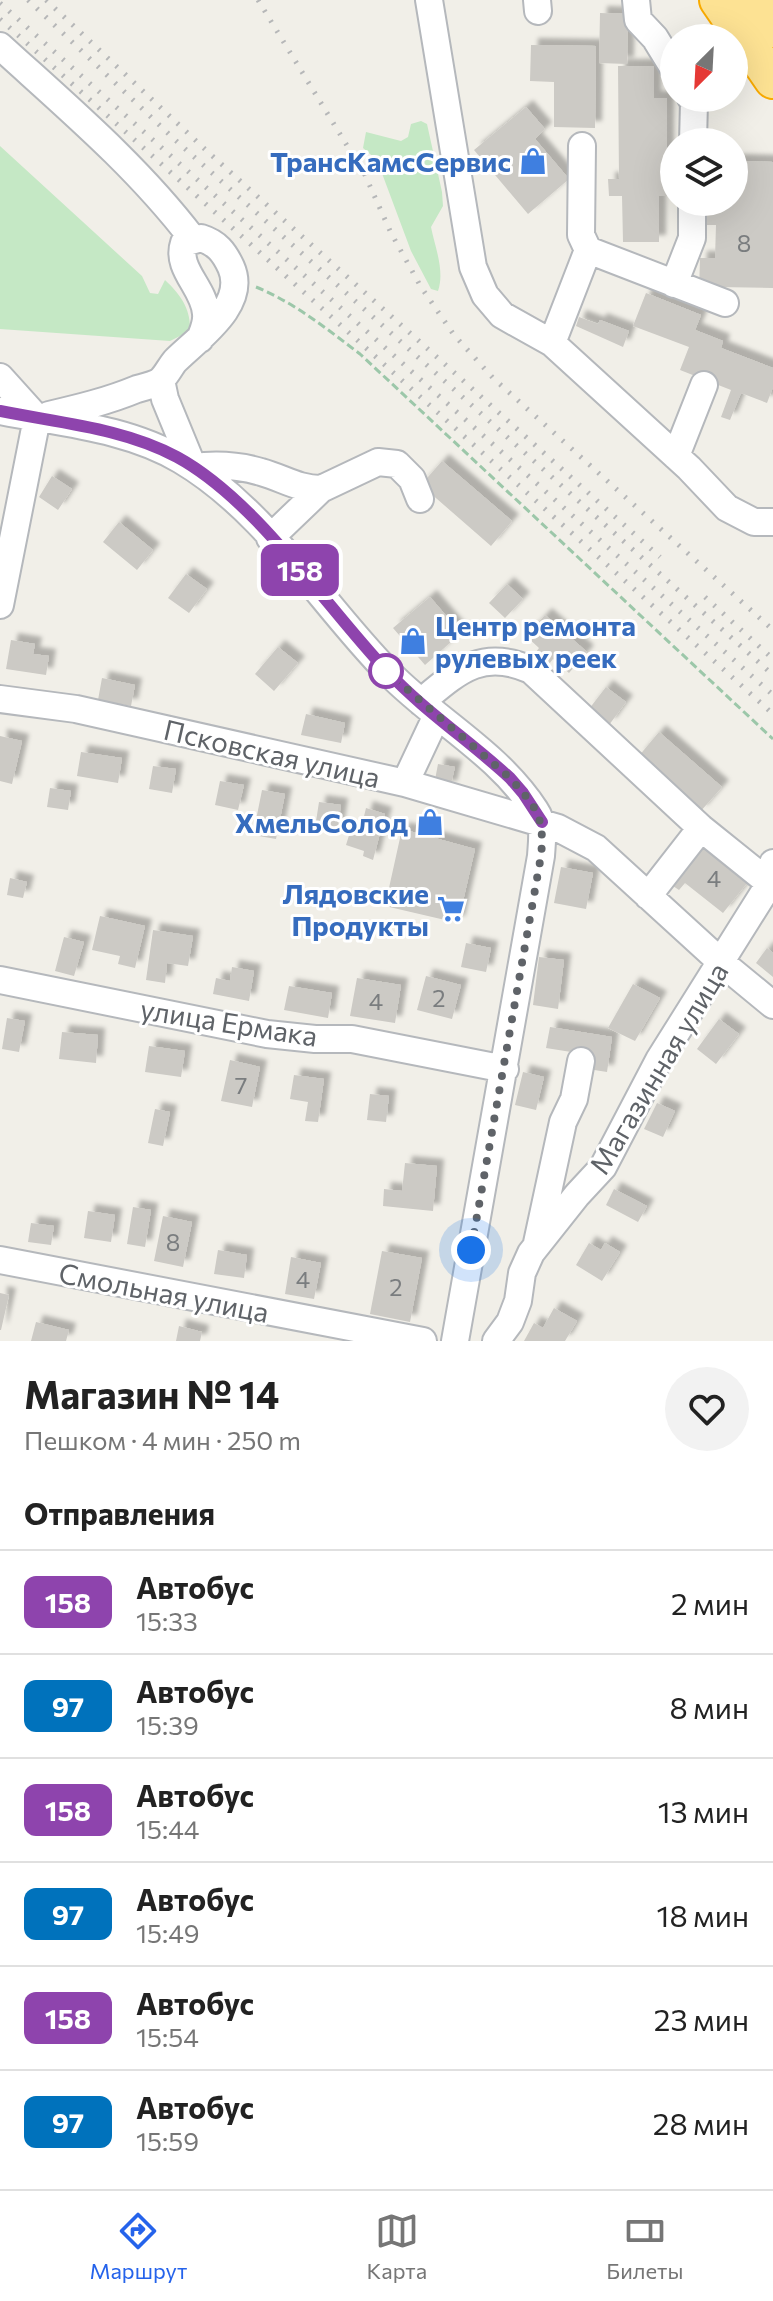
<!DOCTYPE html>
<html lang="ru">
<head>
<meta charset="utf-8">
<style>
  :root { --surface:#fff; --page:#f2f2f2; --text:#222; --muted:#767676; --line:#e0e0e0; --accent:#2563eb }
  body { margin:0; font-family:Commissioner,sans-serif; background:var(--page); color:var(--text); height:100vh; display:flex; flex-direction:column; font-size:30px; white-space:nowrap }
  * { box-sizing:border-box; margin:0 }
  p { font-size:26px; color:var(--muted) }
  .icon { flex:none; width:44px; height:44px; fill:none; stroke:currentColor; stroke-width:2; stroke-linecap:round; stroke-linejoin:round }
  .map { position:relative; height:1341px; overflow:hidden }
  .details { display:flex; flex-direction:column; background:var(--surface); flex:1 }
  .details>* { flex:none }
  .badge { padding:0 16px; border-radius:12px; font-size:28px; line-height:52px }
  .needle { width:52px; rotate:204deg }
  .fabs { position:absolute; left:660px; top:24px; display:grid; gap:16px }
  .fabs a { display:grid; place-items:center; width:88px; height:88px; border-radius:50%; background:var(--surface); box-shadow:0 8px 32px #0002; font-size:40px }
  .you { position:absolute; width:40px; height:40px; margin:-20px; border:6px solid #fff; border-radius:50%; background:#1a73e8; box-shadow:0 0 0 12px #1a73e833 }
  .map>.badge { position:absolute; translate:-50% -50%; box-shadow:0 0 0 4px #fff }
  h2 { padding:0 24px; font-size:30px; line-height:72px }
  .round { display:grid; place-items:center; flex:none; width:84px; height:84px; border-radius:42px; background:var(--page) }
  .head { display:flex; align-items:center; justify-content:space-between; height:136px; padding:0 24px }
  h1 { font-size:38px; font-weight:700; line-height:60px }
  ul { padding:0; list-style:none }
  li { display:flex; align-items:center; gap:24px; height:104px; padding:0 24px; border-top:2px solid var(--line) }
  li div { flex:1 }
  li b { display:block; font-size:30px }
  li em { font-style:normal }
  li .badge { min-width:88px; font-weight:700; text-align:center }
  .tabs { display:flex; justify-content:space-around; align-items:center; height:112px; border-top:2px solid var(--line); background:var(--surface); font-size:22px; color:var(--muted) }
  .tabs a { display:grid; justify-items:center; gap:4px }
  .tabs .selected { color:var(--accent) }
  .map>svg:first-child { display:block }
  .green { fill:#c5e8c5 }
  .building { fill:#cccac5; filter:url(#shadow) }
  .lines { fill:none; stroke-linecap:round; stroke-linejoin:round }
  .minor-casing { stroke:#b5b8bc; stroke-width:30 }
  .highway-casing { stroke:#f9ab00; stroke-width:40 }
  .path { stroke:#9cc7a9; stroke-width:3; stroke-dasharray:8 4; stroke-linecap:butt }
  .minor { stroke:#fff; stroke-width:26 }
  .highway { stroke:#fde293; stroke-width:36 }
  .rail { stroke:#b6b7b8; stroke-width:5; stroke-dasharray:2 10; stroke-linecap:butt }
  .line-casing { stroke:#fff; stroke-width:18 }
  .line { stroke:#8e44ad; stroke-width:12 }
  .walk { stroke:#5f6368; stroke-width:8; stroke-dasharray:0 14.4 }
  .stop-dot { fill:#fff; stroke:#8e44ad; stroke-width:4 }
  .labels { text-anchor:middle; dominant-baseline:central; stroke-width:6; stroke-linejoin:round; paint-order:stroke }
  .number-label { font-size:24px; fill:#7a7d7f }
  .shop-label { font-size:28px; font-weight:bold; fill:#366cbe; stroke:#fff; text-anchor:end }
  .street-label { font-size:28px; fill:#5f6368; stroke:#fff }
</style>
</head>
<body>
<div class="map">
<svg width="773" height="1341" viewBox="0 0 773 1341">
  <defs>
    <filter id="shadow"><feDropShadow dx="7" dy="-7" stdDeviation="2" flood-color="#0004"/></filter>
  </defs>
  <rect width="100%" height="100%" fill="#f1efe8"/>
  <path class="green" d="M421,121L427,124L442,192L443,206L431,227C435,247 445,271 438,291L431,289L411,251L377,160L363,148L366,132L401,141L408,137L411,124Z
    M0,146L142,276L150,293L158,294L165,280C181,295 191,309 190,331L170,341L0,329Z"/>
  <path class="building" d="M600,13L628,14L627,64L599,63Z
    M531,45L596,46L595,128L554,127V82L530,81Z
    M618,66H654V98H667V156H674V196H659V242H623L622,196H609L608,179H619Z
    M526,107L545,129L535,139L569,179L528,214L474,150Z
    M734,161L773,162V288L717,287L699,292L700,258H715L716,225H704L705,202H734Z
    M646,293L701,315L695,330L723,341L721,348L773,368V387L767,403L741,393L730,420L721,417L731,390L680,370L689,347L633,326Z
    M579,317L598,324L600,320L629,331L623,347L576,326Z
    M442,461L512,521L491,546L421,485Z
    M52,476L72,489L58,510L39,497Z
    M119,522L153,550L137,570L103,542Z
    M186,574L207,589L189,613L168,598Z
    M507,584L523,599L505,618L489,603Z
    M430,597L461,633L425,665L393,628Z
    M545,615L587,652L569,673L553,659L549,664L536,652L539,648L526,636Z
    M11,640L35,644L33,654L49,656L46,675L6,669Z
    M278,647L298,663L274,691L255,674Z
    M102,678L135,685L131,706L98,700Z
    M606,687L626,702L609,725L589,709Z
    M306,714L345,723L341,743L301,735Z
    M659,732L722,787L700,812L638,757Z
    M0,736L22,741L12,784L0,781Z
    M81,752L122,758L118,783L77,776Z
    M438,764L455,767L450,788L434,785Z
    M153,766L176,769L172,793L149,789Z
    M220,781L244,785L238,810L215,805Z
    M50,788L71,791L68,810L47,807Z
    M262,790L285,794L276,839L253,835Z
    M319,802L341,805L337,831L315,828Z
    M366,808L385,814L373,860L363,856L364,851L346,845L351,829L360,833Z
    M402,829L475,849L458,923L385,906Z
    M703,840L751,878L723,913L685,883L679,890L673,886L679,878L676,875Z
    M561,867L593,873L586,909L554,903Z
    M10,878L27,882L23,898L7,895Z
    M100,916L145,926L135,968L118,964L120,956L92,950Z
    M153,930L193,936L188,966L167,963L165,983L146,980Z
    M64,937L84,942L74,976L55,971Z
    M466,943L491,948L486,972L461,967Z
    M767,948L773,953V977L756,963Z
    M539,957L564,960L558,1009L533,1005Z
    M232,967L254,971L249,1001L213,994L216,978L230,981Z
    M426,976L461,985L452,1019L417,1010Z
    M357,978L401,985L395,1023L350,1016Z
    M633,984L660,998L635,1041L608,1028Z
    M289,986L332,993L328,1018L284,1010Z
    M7,1018L25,1021L19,1052L2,1049Z
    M719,1019L739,1034L716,1064L697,1049Z
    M550,1027L612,1037L607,1072L588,1069L590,1055L546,1048Z
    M62,1032L98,1035L96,1063L59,1059Z
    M149,1046L185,1051L181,1077L145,1072Z
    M230,1060L260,1067L252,1107L221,1101Z
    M523,1072L544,1077L536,1110L515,1105Z
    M294,1075L324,1079L318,1122L305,1121L308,1102L290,1099Z
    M370,1094L389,1096L386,1122L367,1120Z
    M657,1103L675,1111L663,1137L644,1129Z
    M155,1109L170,1112L163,1146L148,1143Z
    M405,1163L437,1166L433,1211L383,1206L384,1189L402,1191Z
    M614,1189L647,1206L638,1222L606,1205Z
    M133,1207L151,1210L145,1247L127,1244Z
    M88,1211L115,1215L111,1242L84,1238Z
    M163,1216L192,1222L183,1267L154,1261Z
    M31,1223L54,1226L51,1245L28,1242Z
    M589,1243L601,1250L605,1243L620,1252L602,1281L576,1265Z
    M218,1250L247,1255L244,1278L214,1274Z
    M382,1251L422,1258L410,1322L370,1314Z
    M291,1257L321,1263L314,1299L285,1294Z
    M0,1293L9,1295L1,1330H0Z
    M554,1308L577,1321L565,1341H524L534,1323L543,1328Z
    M36,1322L69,1330L66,1341H31Z
    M179,1326L202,1332L200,1341H176Z"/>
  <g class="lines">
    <g class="minor-casing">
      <path id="minor" d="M429,0L473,267L485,295L502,315L552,343L689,468L727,508L754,522H773
        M537,0L538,11
        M636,0L638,20L655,38L674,69
        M0,46C67,107 137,166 192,238
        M691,98L694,102L693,142
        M582,146L581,235L588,250
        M674,284L692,238V202
        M552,343L588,250L725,303
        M0,377L37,418
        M161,380L165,399L193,467C217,464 238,465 261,472C283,478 298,489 321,489
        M0,411C60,423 128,428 181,460C267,511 320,603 389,673C435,720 498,753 535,810C545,825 542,839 541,856L455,1341
        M49,415C79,408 108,401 137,389C144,387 154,385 160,381C166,376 170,367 175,361C198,338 248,305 231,267C224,252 217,243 201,238L184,243C175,269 205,288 206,314C207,323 203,331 200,339
        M676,456L704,385
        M270,538L321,489L378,462L397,464L412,479L420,499
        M0,605L37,418
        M0,699L76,709L405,783L558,828L596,848L722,963L773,1005
        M421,702C458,671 482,648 531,670L701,828L768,882
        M405,783L437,715
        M648,896L701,828
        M0,980L267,1034L315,1039H352L505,1069
        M537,1243L563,1122L574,1099L581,1061
        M0,1260L423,1341
        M496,1341L510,1322L518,1301L522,1273L531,1253L577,1195L603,1167L659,1060L765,891L773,863"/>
    </g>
    <g class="highway-casing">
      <path id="highway" d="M718,0L773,80
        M753,0L773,29"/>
    </g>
    <path class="path" d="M256,287C295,303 327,329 360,354L773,739"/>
    <use href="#minor" class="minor"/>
    <use href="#highway" class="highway"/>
    <path class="rail" d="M28,0L173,138L773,675
      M46,0L209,153L660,557
      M258,0L365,175L391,233L421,287L454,335L493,378L773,630
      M0,3L773,695
      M0,19L773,714
      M705,597L773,659"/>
  </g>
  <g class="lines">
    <g class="line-casing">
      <path id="line" d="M0,411C59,423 123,428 177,457C256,500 324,604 386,670C423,710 470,741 510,778L523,793L542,822"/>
    </g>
    <use href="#line" class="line"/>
    <path class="walk" d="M386,671L510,778C536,807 545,816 541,856L471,1250"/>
  </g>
  <defs>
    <g id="shop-bare" transform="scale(2.16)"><path d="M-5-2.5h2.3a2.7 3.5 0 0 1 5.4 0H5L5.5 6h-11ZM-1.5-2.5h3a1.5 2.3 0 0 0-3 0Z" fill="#3f7fe0" stroke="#fff" stroke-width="2.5" paint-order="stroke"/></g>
    <g id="supermarket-bare" transform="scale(2.16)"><path d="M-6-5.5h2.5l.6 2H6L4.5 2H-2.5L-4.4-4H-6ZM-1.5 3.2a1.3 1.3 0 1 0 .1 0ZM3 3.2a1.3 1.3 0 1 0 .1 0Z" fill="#3f7fe0" stroke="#fff" stroke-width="2.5" paint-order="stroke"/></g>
  </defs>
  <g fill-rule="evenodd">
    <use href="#shop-bare" x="533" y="161"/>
    <use href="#shop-bare" x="413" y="641"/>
    <use href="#shop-bare" x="430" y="822"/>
    <use href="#supermarket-bare" x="451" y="909"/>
  </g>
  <circle class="stop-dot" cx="386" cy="671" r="16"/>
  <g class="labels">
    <g class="number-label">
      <text x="744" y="242">8</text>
      <text x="714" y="877">4</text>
      <text x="439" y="997">2</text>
      <text x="376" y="1000">4</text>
      <text x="241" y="1084">7</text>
      <text x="173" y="1241">8</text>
      <text x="303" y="1278">4</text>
      <text x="396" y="1286">2</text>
    </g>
    <g class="shop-label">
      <text x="511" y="161">ТрансКамсСервис</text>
      <text x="435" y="625" text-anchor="start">Центр ремонта<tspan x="435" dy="32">рулевых реек</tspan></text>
      <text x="408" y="822">ХмельСолод</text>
      <text x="429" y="893">Лядовские<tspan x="429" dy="32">Продукты</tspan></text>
    </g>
    <g class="street-label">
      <text transform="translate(272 753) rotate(13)">Псковская улица</text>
      <text transform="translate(229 1022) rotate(9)">улица Ермака</text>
      <text transform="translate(658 1068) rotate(-59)">Магазинная улица</text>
      <text transform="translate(164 1292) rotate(11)">Смольная улица</text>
    </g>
  </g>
</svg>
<div class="fabs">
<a><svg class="needle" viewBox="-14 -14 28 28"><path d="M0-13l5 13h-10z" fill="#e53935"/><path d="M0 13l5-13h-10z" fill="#767676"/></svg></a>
<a><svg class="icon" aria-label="layers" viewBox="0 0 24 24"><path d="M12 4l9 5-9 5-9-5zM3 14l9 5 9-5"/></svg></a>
</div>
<div class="you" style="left:471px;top:1250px"></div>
<b class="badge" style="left:300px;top:570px;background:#8e44ad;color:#fff">158</b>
</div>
<section class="details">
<div class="head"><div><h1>Магазин № 14</h1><p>Пешком · 4 мин · 250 m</p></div><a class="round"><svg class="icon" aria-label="heart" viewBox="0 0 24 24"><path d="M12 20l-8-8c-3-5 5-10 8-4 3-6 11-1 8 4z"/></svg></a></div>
<h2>Отправления</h2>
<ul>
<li><span class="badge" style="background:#8e44ad;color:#fff">158</span><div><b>Автобус</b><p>15:33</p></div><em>2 мин</em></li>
<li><span class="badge" style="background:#0072bc;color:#fff">97</span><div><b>Автобус</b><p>15:39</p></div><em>8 мин</em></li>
<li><span class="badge" style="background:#8e44ad;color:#fff">158</span><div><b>Автобус</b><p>15:44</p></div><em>13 мин</em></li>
<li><span class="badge" style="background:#0072bc;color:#fff">97</span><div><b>Автобус</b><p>15:49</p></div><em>18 мин</em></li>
<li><span class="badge" style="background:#8e44ad;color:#fff">158</span><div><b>Автобус</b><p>15:54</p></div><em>23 мин</em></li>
<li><span class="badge" style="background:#0072bc;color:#fff">97</span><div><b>Автобус</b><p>15:59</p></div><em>28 мин</em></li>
</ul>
</section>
<nav class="tabs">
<a class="selected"><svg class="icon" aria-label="directions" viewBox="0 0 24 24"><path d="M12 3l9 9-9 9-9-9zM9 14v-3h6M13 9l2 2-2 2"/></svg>Маршрут</a>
<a><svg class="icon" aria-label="map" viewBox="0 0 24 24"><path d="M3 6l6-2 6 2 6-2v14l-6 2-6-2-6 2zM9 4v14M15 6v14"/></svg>Карта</a>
<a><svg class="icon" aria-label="tickets" viewBox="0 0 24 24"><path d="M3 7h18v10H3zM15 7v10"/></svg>Билеты</a>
</nav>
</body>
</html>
